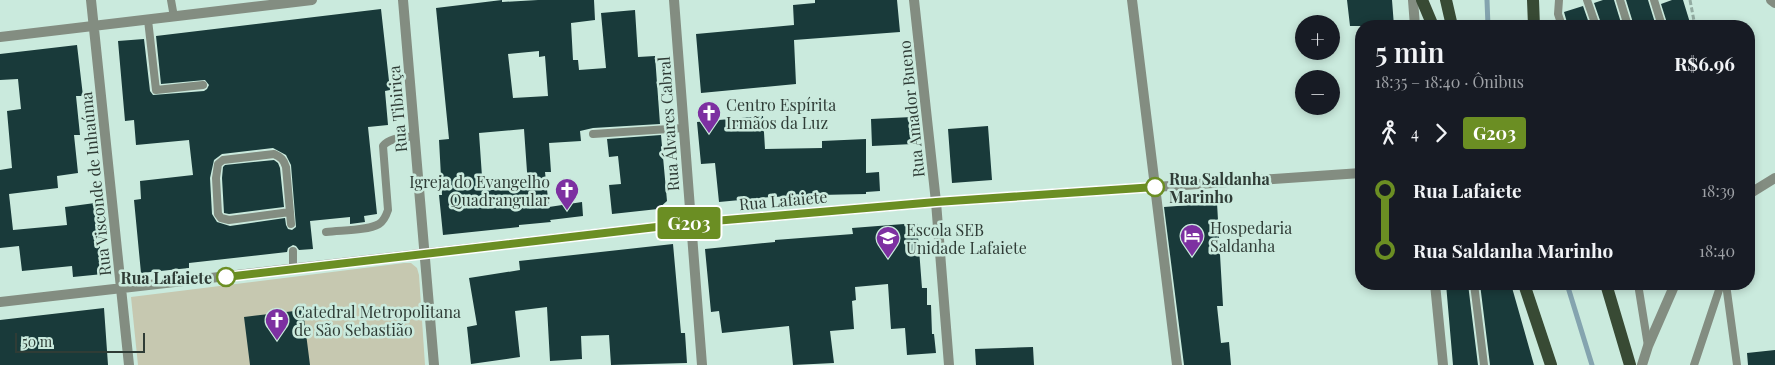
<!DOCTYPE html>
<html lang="pt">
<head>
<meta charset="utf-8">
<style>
  :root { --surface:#171b24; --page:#242831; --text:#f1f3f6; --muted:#9ea1a6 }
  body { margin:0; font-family:"Playfair Display",serif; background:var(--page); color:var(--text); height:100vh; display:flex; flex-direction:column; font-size:19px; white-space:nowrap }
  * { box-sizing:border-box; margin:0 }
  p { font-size:16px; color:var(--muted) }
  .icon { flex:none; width:28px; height:28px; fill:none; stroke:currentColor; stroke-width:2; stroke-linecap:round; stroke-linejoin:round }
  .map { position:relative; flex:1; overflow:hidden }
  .sheet { position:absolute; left:1355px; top:20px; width:400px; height:270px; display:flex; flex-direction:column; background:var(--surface); border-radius:20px; box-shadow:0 2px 8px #0003 }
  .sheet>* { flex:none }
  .badge { padding:0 10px; border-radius:4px; font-size:18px; line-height:32px }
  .buttons { position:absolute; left:1295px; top:15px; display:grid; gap:10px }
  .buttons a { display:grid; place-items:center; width:45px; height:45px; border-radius:50%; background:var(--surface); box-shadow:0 2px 8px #0003; font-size:25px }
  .scale { position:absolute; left:15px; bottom:12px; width:130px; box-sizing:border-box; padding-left:5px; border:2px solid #2f3c36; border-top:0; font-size:14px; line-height:18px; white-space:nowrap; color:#2f3c36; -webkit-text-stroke:4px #caeadd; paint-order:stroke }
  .map>.badge { position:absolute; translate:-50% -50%; box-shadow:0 0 0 2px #fff }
  .legs { display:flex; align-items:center; gap:8px; height:55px; padding:0 20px; font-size:16px }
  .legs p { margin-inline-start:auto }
  .head { display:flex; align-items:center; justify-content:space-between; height:85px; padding:0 20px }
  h1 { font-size:28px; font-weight:600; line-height:38px }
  ul { padding:0 20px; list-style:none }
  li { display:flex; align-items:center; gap:18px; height:60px; font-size:19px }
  li i { display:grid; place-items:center; width:8px; height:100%; margin:0 6px; background:currentColor }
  li i::after { content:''; width:12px; height:12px; margin:-6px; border:4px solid; border-radius:50%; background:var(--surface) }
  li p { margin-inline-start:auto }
  li:first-child i { background:linear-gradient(#0000 50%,currentColor 0) }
  li:last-child i { background:linear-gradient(currentColor 50%,#0000 0) }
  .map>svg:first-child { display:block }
  .green { fill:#c6c8b0 }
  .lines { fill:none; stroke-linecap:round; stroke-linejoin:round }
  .stream { stroke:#84a4af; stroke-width:5 }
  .building { fill:#193a3a; fill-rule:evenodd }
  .path { stroke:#92aba1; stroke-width:3; stroke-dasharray:5 2.5; stroke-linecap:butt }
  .lane { stroke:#838d81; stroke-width:8 }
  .street { stroke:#838d81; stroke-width:10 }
  .primary { stroke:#384a34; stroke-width:12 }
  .line-1-casing { stroke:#fff; stroke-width:11 }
  .line-1 { stroke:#6b8e23; stroke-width:8 }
  .stop-1-dot { fill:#fff; stroke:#6b8e23; stroke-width:2.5 }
  .labels { text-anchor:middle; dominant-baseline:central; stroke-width:5; stroke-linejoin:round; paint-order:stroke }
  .poi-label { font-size:16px; fill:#2f3c36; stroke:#caeadd; text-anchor:start }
  .street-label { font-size:16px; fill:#2f3c36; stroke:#caeadd }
  .stop-label { font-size:16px; font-weight:bold; fill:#2f3c36; stroke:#caeadd; text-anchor:start }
</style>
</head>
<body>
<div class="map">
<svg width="1775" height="365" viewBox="0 0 1775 365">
  <rect width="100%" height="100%" fill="#caeadd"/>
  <path class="green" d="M404,263H411L417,268L419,275L425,365H138L131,297Z"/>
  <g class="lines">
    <path class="stream" d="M1487,0L1488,26
      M1567,284L1592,365"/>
  </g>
  <path class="building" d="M502,0V2L538,0H594L595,20L571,23L573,60H578L579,70L606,68L601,13L635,10L638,57L655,56L660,124L593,128L580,131L581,141L549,143L551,172H545L549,207L582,202L583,216L550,220L551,222L519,225V227L443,235L439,195H442L439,140L449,139L436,8ZM539,51V57L545,56L548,96L513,98L508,54ZM524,129L528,186L483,191L479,133Z
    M815,0H897L900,32L794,40L796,84L701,93L696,34L794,25L793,5L815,3Z
    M1347,0H1392L1394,26H1350Z
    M1603,0H1614L1622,26H1602L1594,3Z
    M1626,0H1648L1656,26H1634Z
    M1672,0H1683L1691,26H1668L1661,4Z
    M1583,6L1590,26H1568L1564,12Z
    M381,9L390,90L385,91L388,125L368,127L377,214L364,216L365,222L350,224V217L310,221L313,249L299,250L296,246L293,245L288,248L287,252L189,263V268L141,273L134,200L141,199L140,181L193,175L189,140L136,145L134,120L125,121L118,41L144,39L150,91L153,95L204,91L207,89L209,85L205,80L161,84L156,36ZM273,148L286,155L291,165L296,227L292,230L288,229L286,225L285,218L230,226L217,222L212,214L210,178L214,160L222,154Z
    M77,45L83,96H76L80,135H74L78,173L57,176L58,188L9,194L13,230L67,225L65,207L95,203L103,274L73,277L72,266L22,271L19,246L0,248V170L12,168L7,111L21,109L18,79L0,80V54Z
    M763,116L765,149L822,148V141L866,139V173L879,172L880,191L866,192V194L819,195V198H803V196L771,197L719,202L715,163L701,164L697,122Z
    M912,117L913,144L872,146L871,119Z
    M988,126L992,180L952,183L948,129Z
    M661,135L667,201L658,209L612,214L609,185L621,184L618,156L609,157L607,139Z
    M274,160L278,163L280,168L284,207L229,214L224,213L222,178L223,167L225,165Z
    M1217,203L1223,306H1217L1221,343L1229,342L1231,365H1184L1164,207Z
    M917,223L922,288H927V305H931L932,334H934L936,353L907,355L905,328L891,329L888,284L855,287L856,300L852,301L854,329L830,331L834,363L793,365L789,326L722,333L719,311L711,312L705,249L775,242V240L853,234L852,228Z
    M673,244L681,333H685L687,363L611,365L609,335L581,336L582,359L550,361L547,307L515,311L520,357L471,364L467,327L477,325L469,278L520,270L519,261Z
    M1446,284H1468L1478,365H1453Z
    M1480,284H1511L1534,365H1490Z
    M104,308L108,365H0V320Z
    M303,310L310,365H250L244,317Z
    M1033,347L1034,365H976L975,349Z
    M1775,350V365H1748L1747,353Z"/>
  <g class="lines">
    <path class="path" d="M1690,0L1695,26"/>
    <path class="lane" d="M171,0L174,17
      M1559,0L1558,14L1562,26
      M1587,0L1596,26
      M1620,0L1628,26
      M1654,0L1662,26
      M148,20L156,90L203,85
      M593,134L684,128
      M290,212L229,220L221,218L218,214L216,178L218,164L223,160L274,154C281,157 284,160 286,167L291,224
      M326,232C341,230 367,231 379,224C384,221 386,216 388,210L383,146C390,137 404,138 415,136
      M293,251V269
      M1474,284L1484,365
      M1638,284L1648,346
      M1726,284L1737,365
      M1694,365L1721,284"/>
    <path class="street" d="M91,0L129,365
      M403,0L434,365
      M674,0L702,365
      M914,0L936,202L949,365
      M1132,0L1177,365
      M1413,0L1415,26
      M1771,0L1775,3
      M0,37L312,0
      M1749,194L1775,178
      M1435,284L1443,365
      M0,302L691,223L936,202L1361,173
      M1642,365L1648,346L1675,284"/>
    <path class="primary" d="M1422,0L1433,26
      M1446,0L1452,26
      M1533,0L1534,26
      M1524,284L1551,365
      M1606,284L1630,365"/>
  </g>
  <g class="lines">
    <g class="line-1-casing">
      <path id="line-1" d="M226,277L691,223L936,202L1155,187"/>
    </g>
    <use href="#line-1" class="line-1"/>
  </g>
  <defs>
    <g id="church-pin" transform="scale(1.25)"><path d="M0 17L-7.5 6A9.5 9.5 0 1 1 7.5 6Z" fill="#7d30a1" stroke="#caeadd"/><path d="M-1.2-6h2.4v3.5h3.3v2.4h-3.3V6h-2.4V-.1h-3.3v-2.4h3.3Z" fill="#fff"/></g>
    <g id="hotel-pin" transform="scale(1.25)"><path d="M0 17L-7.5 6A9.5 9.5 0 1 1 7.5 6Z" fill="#7d30a1" stroke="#caeadd"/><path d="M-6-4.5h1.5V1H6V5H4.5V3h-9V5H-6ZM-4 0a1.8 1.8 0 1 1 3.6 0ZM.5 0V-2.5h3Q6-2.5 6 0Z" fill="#fff"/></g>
    <g id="school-pin" transform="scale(1.25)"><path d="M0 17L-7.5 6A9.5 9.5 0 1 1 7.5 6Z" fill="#7d30a1" stroke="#caeadd"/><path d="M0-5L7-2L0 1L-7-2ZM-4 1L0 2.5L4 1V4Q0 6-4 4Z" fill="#fff"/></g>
  </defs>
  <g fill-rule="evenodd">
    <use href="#church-pin" x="709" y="113"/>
    <use href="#church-pin" x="567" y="190"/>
    <use href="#hotel-pin" x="1192" y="236"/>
    <use href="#school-pin" x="888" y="238"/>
    <use href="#church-pin" x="277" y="320"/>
  </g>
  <g class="stop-1-dot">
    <circle cx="1155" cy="187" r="9"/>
    <circle cx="226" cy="277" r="9"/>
  </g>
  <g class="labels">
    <g class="poi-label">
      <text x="726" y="104">Centro Espírita<tspan x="726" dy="18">Irmãos da Luz</tspan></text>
      <text x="550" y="181" text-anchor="end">Igreja do Evangelho<tspan x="550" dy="18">Quadrangular</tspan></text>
      <text x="1210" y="227">Hospedaria<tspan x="1210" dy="18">Saldanha</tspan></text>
      <text x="906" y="229">Escola SEB<tspan x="906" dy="18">Unidade Lafaiete</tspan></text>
      <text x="294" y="311">Catedral Metropolitana<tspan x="294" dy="18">de São Sebastião</tspan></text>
    </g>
    <g class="street-label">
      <text transform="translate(397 109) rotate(-95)">Rua Tibiriça</text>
      <text transform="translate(911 109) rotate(-96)">Rua Amador Bueno</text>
      <text transform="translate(668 124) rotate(-94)">Rua Álvares Cabral</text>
      <text transform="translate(95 184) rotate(-96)">Rua Visconde de Inhaúma</text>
      <text transform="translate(783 200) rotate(-5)">Rua Lafaiete</text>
    </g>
    <g class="stop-label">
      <text x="1169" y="178">Rua Saldanha<tspan x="1169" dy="18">Marinho</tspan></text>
      <text x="212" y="277" text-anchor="end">Rua Lafaiete</text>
    </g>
  </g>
</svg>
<div class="buttons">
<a>+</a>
<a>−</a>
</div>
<div class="scale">50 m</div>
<b class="badge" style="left:689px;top:223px;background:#6b8e23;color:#fff">G203</b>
<section class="sheet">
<div class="head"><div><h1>5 min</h1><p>18:35 – 18:40 · Ônibus</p></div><b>R$6.96</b></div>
<div class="legs"><svg class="icon" aria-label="walk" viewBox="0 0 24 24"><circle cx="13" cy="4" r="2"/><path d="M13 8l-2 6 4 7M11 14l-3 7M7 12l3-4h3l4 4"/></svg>4<svg class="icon" aria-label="forward" viewBox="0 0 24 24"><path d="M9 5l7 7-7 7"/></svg><b class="badge" style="background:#6b8e23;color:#fff">G203</b></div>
<ul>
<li><i style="color:#6b8e23"></i><b>Rua Lafaiete</b><p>18:39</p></li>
<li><i style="color:#6b8e23"></i><b>Rua Saldanha Marinho</b><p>18:40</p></li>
</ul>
</section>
</div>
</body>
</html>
